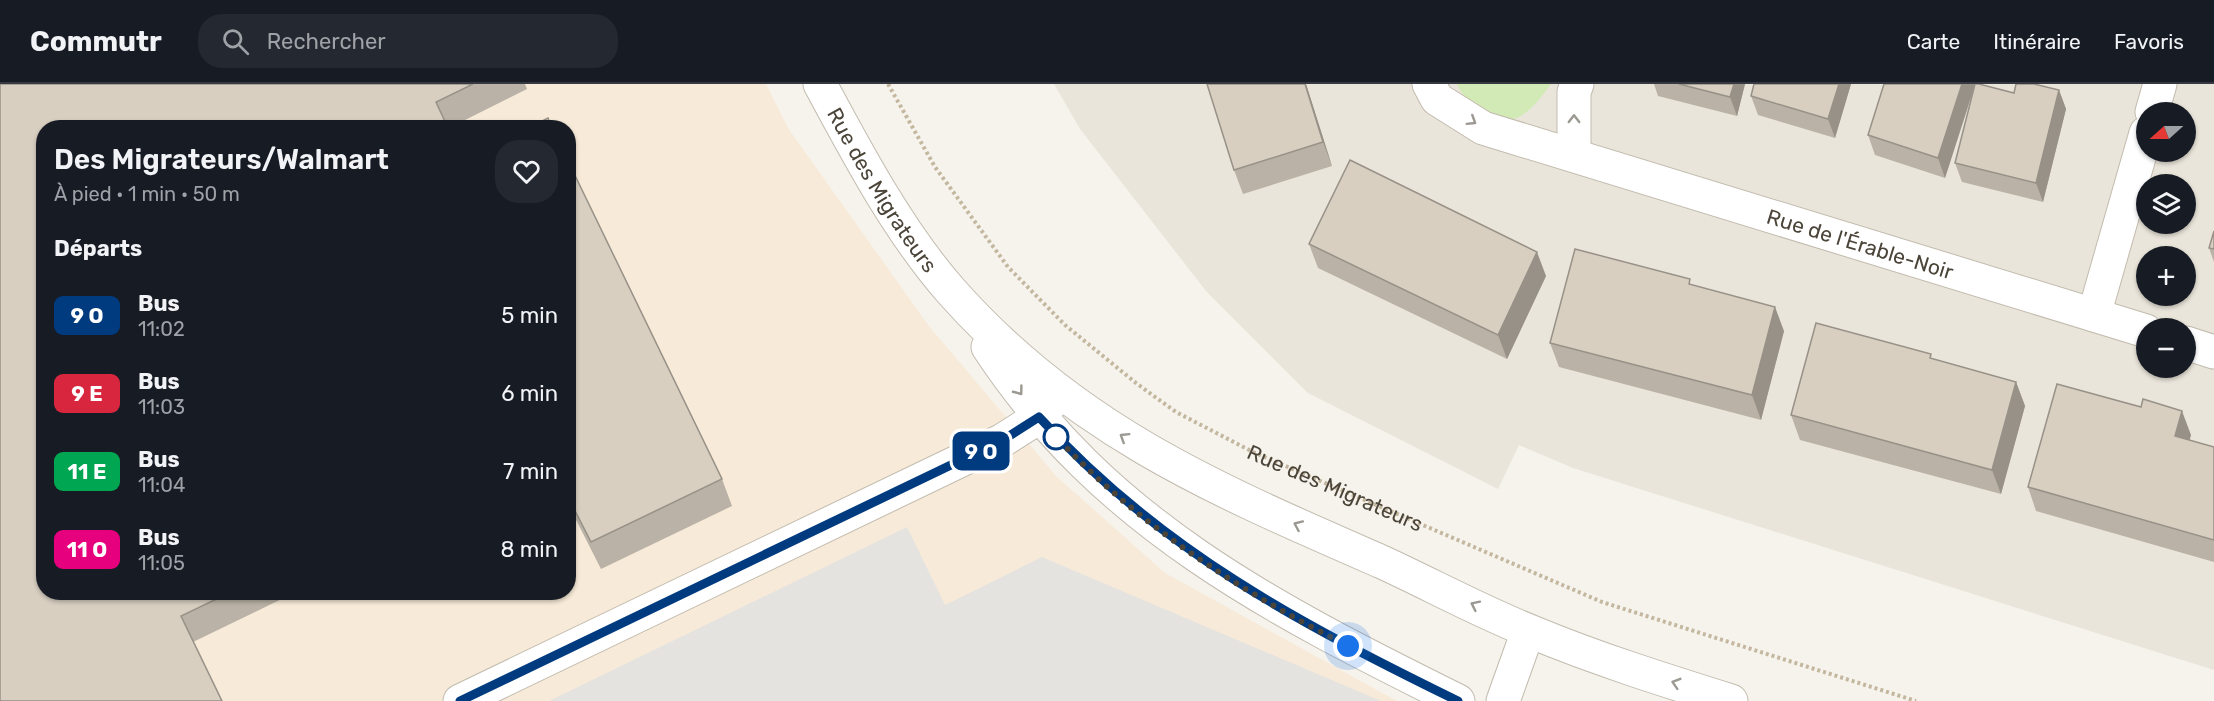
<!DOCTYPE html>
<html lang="fr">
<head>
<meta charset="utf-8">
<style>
  :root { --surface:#171b24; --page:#242831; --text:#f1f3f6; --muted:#9ea1a6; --line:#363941 }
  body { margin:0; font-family:Rubik,sans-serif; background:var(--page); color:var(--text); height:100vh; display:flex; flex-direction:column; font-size:22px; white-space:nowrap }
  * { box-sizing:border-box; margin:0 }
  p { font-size:20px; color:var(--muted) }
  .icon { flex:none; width:33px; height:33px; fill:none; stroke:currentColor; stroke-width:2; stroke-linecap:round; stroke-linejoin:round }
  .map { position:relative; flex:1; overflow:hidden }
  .side { position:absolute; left:36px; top:36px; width:540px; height:480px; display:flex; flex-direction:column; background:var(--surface); border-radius:24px; box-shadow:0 2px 4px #0004 }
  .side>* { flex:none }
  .badge { padding:0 12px; border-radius:9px; font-size:21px; line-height:39px }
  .needle { width:39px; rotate:249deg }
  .fabs { position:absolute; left:2136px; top:18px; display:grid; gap:12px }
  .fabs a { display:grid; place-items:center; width:60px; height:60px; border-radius:50%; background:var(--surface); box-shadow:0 2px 4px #0004; font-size:30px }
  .you { position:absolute; width:30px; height:30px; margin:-15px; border:4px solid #fff; border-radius:50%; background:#1a73e8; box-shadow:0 0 0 9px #1a73e833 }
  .map>.badge { position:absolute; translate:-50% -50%; box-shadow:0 0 0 3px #fff }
  h2 { padding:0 18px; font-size:22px; line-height:54px }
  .round { display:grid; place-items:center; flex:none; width:63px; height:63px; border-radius:24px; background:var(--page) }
  .headline { display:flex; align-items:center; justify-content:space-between; height:102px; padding:0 18px }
  h1 { font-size:28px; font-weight:600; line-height:45px }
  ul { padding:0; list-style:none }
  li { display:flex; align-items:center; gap:18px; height:78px; padding:0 18px }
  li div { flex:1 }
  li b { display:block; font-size:22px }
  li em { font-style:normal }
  li .badge { min-width:66px; font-weight:700; text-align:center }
  header { display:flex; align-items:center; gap:36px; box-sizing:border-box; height:84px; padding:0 30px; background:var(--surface); border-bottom:2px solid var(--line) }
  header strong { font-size:28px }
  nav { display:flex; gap:33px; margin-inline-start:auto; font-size:21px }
  .search { width:420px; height:54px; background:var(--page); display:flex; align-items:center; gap:15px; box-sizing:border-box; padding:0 21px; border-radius:24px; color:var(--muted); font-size:22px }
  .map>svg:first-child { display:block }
  .residential { fill:#eae5da; fill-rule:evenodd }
  .commercial { fill:#f7ead8; fill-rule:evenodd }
  .green { fill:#d2eab5 }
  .parking { fill:#e5e3e0 }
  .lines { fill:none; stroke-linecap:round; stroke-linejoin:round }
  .minor-casing { stroke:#c2bbae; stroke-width:35 }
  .path { stroke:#c4b79f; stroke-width:4; stroke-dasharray:3 3; stroke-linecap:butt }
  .minor { stroke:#fff; stroke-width:33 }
  .wall { fill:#bab2a6 }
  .shaded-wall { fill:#979187 }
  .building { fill:#d8cfc1; stroke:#979187; stroke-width:1.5 }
  .oneway { stroke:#9c9892 }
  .line-casing { stroke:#fff; stroke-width:14 }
  .line { stroke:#003b80; stroke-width:9 }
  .walk { stroke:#4b4439; stroke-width:6; stroke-dasharray:0 10.8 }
  .stop-dot { fill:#fff; stroke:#003b80; stroke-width:3 }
  .labels { text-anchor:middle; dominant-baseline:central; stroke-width:6; stroke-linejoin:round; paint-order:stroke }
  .street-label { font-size:21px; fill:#4b4439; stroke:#fff }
</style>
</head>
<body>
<header>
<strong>Commutr</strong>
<div class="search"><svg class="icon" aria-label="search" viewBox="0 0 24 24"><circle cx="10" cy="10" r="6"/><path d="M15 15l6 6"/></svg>Rechercher</div>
<nav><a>Carte</a><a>Itinéraire</a><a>Favoris</a></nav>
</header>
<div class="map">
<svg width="2214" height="617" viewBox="0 0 2214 617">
  <rect width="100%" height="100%" fill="#f6f3ec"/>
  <path class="residential" d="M1054,0H2214V586L1573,384L1519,361L1498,405L1308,309L1206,207L1080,45ZM2146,28H2186V68H2146ZM2146,100H2186V140H2146ZM2146,172H2186V212H2146ZM2146,244H2186V284H2146Z"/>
  <path class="commercial" d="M0,0H766L788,44L928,241L1056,392L1165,489L1397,617H0ZM44,44H568V508H44Z"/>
  <path class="green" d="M1457,0H1551C1542,12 1529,31 1513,35C1489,41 1466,20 1457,0Z"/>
  <path class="parking" d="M907,443L945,521L1042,473L1381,617H549Z"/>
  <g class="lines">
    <g class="minor-casing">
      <g id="minor">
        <path id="s2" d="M820,0C857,69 899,148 951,207C1074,346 1217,406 1382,478C1432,501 1481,528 1532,548C1597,575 1664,596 1731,617"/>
        <path id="s3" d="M1429,0L1437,15L1483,44L2146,247"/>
        <path d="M2152,28L2160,0"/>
        <path d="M1574,71V8L1577,0"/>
        <path d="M2094,231L2146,49"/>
        <path d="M2186,259L2214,268"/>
        <path d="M988,263C1104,440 1275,526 1458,617"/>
        <path d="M460,617L1003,356L1039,333L1060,309"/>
        <path d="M1503,617L1528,547"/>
      </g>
    </g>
    <path class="path" id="s1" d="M888,0L935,83L1008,183L1065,241L1136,299L1176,328L1253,368L1602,518L1916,617"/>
    <use href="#minor" class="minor"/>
  </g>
  <path class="wall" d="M0,0H525L527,5L449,44L44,508H296L193,558L0,617Z
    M1207,0H1306L1332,82L1243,110L1234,86Z
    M1654,0H1745L1737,32L1658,12Z
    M1851,0L1835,54L1758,31L1751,12Z
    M1884,0H1979L2014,9L2016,0H2034L2059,6L2066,25L2043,118L1962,98L1955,79L1974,5L1945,94L1875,71L1868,51Z
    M568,77L722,395L732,422L601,485L568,420Z
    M2214,147V178L2209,164Z
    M1309,160L1546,192L1507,275L1318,184Z
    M1784,247L1761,336L1559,283L1550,259Z
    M1933,275L2016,298L2025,322L2001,410L1800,356L1791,331Z
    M2141,323L2191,351L2189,356L2214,363V478L2036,427L2028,403Z"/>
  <path class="shaded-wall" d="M1305,0H1306L1332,82L1323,58Z
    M1734,0H1745L1737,32L1730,13Z
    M1839,0H1851L1835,54L1828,35Z
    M1962,0H1975L1945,94L1938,74Z
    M2059,6L2066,25L2043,118L2036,99Z
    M1537,168L1546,192L1507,275L1498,251Z
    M1775,223L1784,247L1761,336L1752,311Z
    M2016,298L2025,322L2001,410L1992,386Z
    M2182,327L2191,351L2184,376L2175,352Z"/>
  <path class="building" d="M0,0H473L436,18L448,44H44V508H231L181,532L222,617H0Z
    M1207,0H1305L1323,58L1234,86Z
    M1679,0H1734L1730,13Z
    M1754,0H1839L1828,35L1751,12Z
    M1884,0H1962L1938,74L1868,51Z
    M1975,0H1979L2014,9L2016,0H2034L2059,6L2036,99L1955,79Z
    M548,34L552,44H528Z
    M1350,76L1537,168L1498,251L1309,160Z
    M568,77L722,395L591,458L568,413Z
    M2214,147V165L2209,164Z
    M1575,165L1690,195L1689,200L1775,223L1752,311L1550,259Z
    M1816,239L1931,270L1930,274L2016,298L1992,386L1791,331Z
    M2057,300L2141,323L2143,315L2182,327L2175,352L2214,363V456L2028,403Z"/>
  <defs><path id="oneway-chevron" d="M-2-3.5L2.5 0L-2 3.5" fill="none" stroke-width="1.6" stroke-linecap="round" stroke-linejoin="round" transform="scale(1.5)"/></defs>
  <g class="oneway">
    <use href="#oneway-chevron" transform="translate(1574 35) rotate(-90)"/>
    <use href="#oneway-chevron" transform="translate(1472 37) rotate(32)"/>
    <use href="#oneway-chevron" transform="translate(1019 307) rotate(53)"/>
    <use href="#oneway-chevron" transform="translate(1124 353) rotate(-148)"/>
    <use href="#oneway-chevron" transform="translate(1298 441) rotate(-156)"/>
    <use href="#oneway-chevron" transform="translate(1475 521) rotate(-154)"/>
    <use href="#oneway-chevron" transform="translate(1676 599) rotate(-163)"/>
  </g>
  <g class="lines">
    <g class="line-casing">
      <path id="line" d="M460,617L1003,356L1039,333C1160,466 1299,539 1458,617"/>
    </g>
    <use href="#line" class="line"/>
    <path class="walk" d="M1056,353L1051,347C1133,438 1239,507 1348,562"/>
  </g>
  <circle class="stop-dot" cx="1056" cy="353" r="12"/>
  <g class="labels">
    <g class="street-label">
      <text stroke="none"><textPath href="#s2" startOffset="123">Rue des Migrateurs</textPath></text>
      <text stroke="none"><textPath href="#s3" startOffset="466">Rue de l'Érable-Noir</textPath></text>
      <text stroke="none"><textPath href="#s1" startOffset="618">Rue des Migrateurs</textPath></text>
    </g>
  </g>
</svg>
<div class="fabs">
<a><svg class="needle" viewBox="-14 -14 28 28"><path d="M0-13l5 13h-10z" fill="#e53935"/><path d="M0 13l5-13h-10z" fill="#9ea1a6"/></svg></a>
<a><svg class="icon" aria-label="layers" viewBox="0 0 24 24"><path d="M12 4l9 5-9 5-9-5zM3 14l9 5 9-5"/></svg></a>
<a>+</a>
<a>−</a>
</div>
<div class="you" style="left:1348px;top:562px"></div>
<b class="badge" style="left:981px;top:367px;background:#003b80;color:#fff">9 O</b>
<section class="side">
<div class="headline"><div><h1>Des Migrateurs/Walmart</h1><p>À pied · 1 min · 50 m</p></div><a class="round"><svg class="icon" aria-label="heart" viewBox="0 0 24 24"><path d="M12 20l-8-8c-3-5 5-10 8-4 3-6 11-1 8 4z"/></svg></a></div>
<h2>Départs</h2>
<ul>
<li><span class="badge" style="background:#003b80;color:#fff">9 O</span><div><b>Bus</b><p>11:02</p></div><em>5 min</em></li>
<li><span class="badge" style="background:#d7263d;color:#fff">9 E</span><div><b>Bus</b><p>11:03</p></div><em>6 min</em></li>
<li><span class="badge" style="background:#00a651;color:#fff">11 E</span><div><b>Bus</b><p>11:04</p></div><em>7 min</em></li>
<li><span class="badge" style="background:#e6007e;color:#fff">11 O</span><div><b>Bus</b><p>11:05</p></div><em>8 min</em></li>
</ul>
</section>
</div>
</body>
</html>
